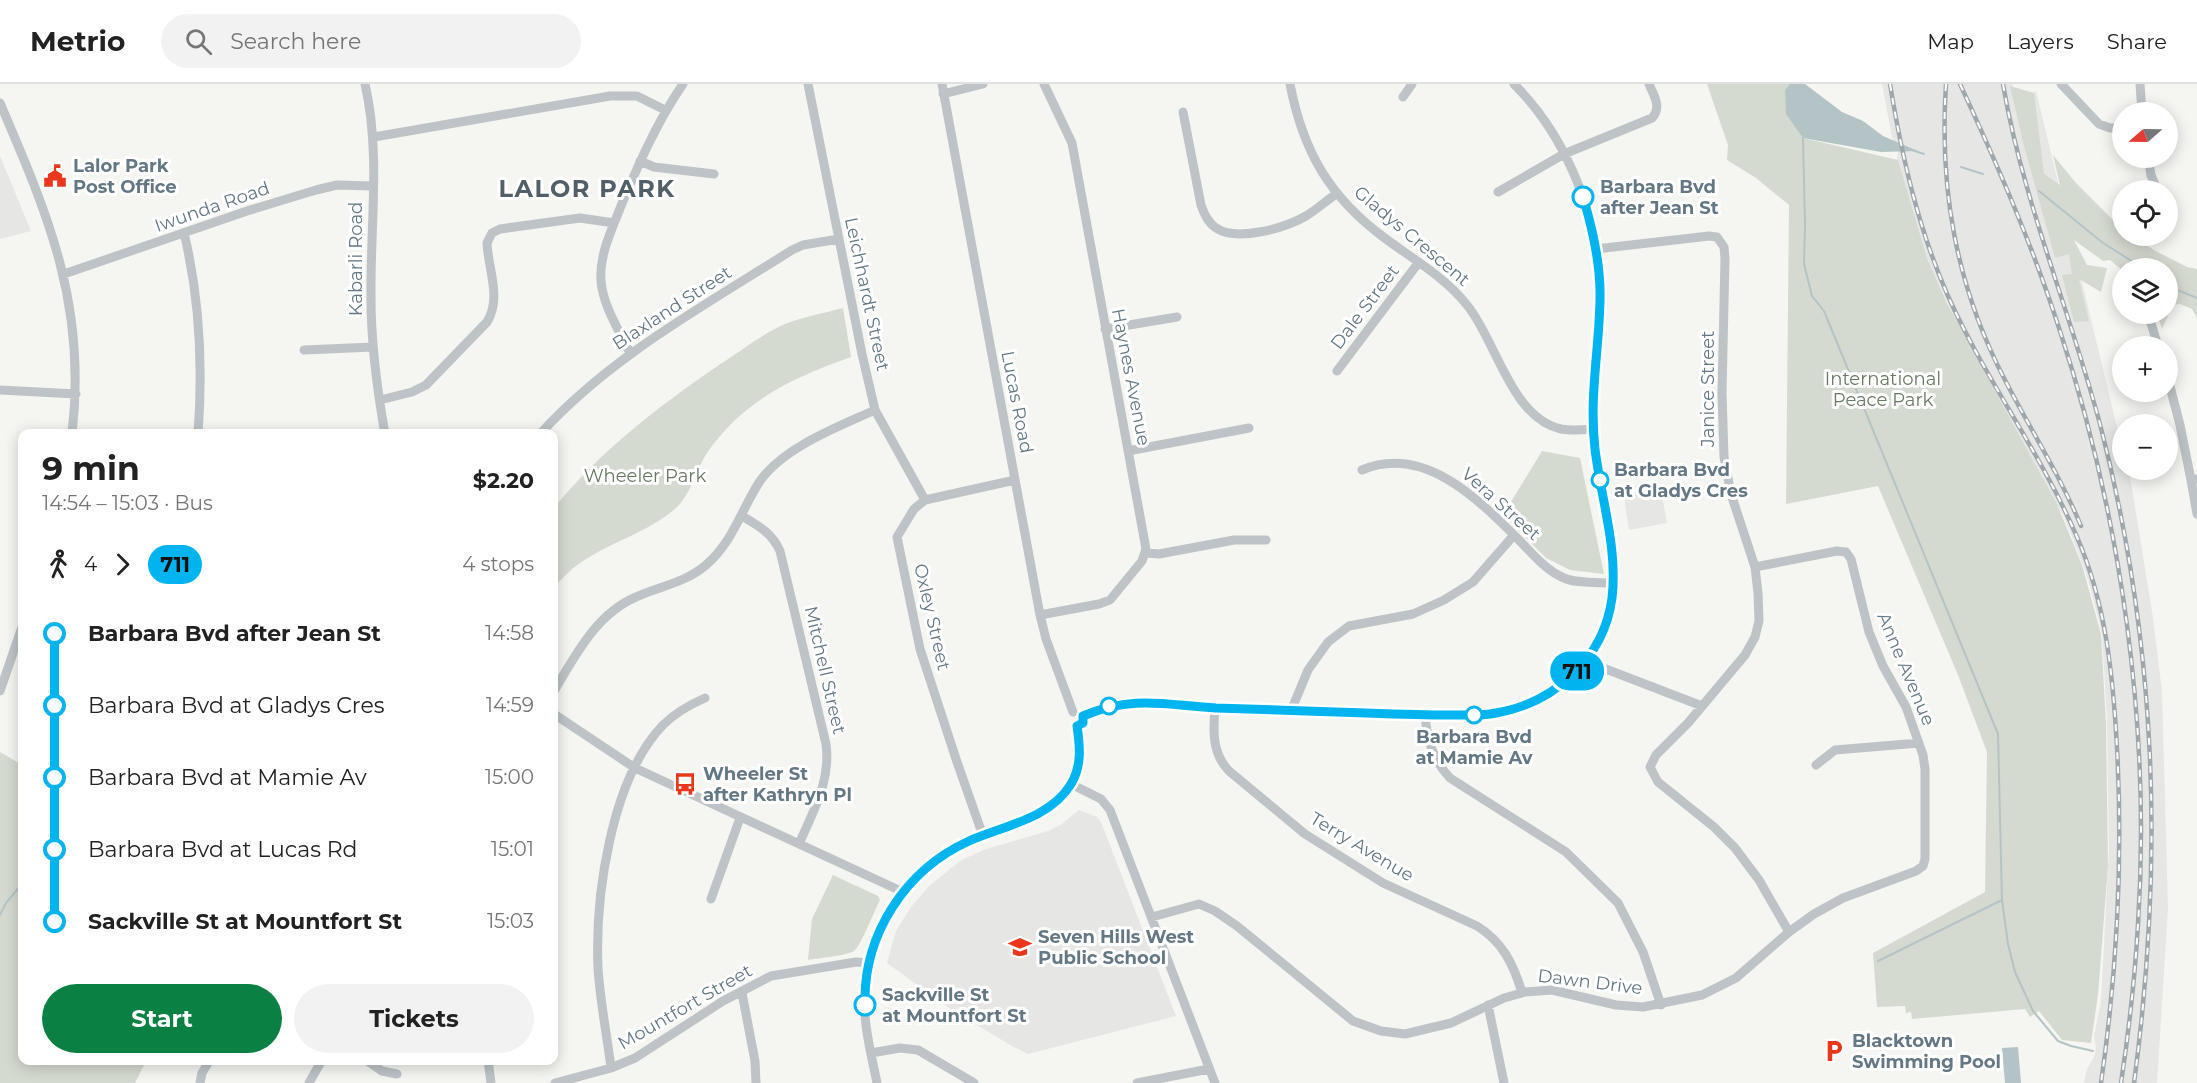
<!DOCTYPE html>
<html lang="en">
<head>
<meta charset="utf-8">
<style>
  :root { --surface:#fff; --page:#f2f2f2; --text:#222; --muted:#767676; --line:#e0e0e0; --accent:#0b8043 }
  body { margin:0; font-family:Montserrat,sans-serif; background:var(--page); color:var(--text); height:100vh; display:flex; flex-direction:column; font-size:22px; white-space:nowrap }
  * { box-sizing:border-box; margin:0 }
  p { font-size:20px; color:var(--muted) }
  .icon { flex:none; width:33px; height:33px; fill:none; stroke:currentColor; stroke-width:2; stroke-linecap:round; stroke-linejoin:round }
  .map { position:relative; flex:1; overflow:hidden }
  .drawer { position:absolute; left:18px; top:345px; width:540px; height:636px; display:flex; flex-direction:column; background:var(--surface); border-radius:12px; box-shadow:0 3px 15px #0003 }
  .drawer>* { flex:none }
  .badge { padding:0 12px; border-radius:20px; font-size:21px; line-height:39px }
  .needle { width:39px; rotate:250deg }
  .tools { position:absolute; left:2112px; top:18px; display:grid; gap:12px }
  .tools a { display:grid; place-items:center; width:66px; height:66px; border-radius:50%; background:var(--surface); box-shadow:0 3px 15px #0003; font-size:30px }
  .map>.badge { position:absolute; translate:-50% -50%; box-shadow:0 0 0 3px #fff }
  .legs { display:flex; align-items:center; gap:9px; height:66px; padding:0 24px; font-size:20px }
  .legs p { margin-inline-start:auto }
  .head { display:flex; align-items:center; justify-content:space-between; height:102px; padding:0 24px }
  h1 { font-size:33px; font-weight:700; line-height:45px }
  .button { display:flex; gap:12px; margin-top:auto; padding:12px 24px }
  .button a { flex:1; height:69px; border-radius:36px; background:var(--accent); color:#fff; font-size:24px; font-weight:700; line-height:69px; text-align:center }
  .button a+a { background:var(--page); color:var(--text) }
  ul { padding:0 24px; list-style:none }
  li { display:flex; align-items:center; gap:21px; height:72px; font-size:22px }
  li i { display:grid; place-items:center; width:9px; height:100%; margin:0 8px; background:currentColor }
  li i::after { content:''; width:15px; height:15px; margin:-8px; border:4px solid; border-radius:50%; background:var(--surface) }
  li p { margin-inline-start:auto }
  li:first-child i { background:linear-gradient(#0000 50%,currentColor 0) }
  li:last-child i { background:linear-gradient(currentColor 50%,#0000 0) }
  header { display:flex; align-items:center; gap:36px; box-sizing:border-box; height:84px; padding:0 30px; background:var(--surface); border-bottom:2px solid var(--line) }
  header strong { font-size:28px }
  nav { display:flex; gap:33px; margin-inline-start:auto; font-size:21px }
  .search { width:420px; height:54px; background:var(--page); display:flex; align-items:center; gap:15px; box-sizing:border-box; padding:0 21px; border-radius:33px; color:var(--muted); font-size:22px }
  .map>svg:first-child { display:block }
  .built { fill:#e6e6e5 }
  .green { fill:#d5dad0 }
  .water { fill:#b4c4c6 }
  .lines { fill:none; stroke-linecap:round; stroke-linejoin:round }
  .stream { stroke:#b4c4c6; stroke-width:2 }
  .minor { stroke:#bdc3c6; stroke-width:9 }
  .rail-casing { stroke:#9ea7ac; stroke-width:4.5 }
  .rail { stroke:#fff; stroke-width:2; stroke-dasharray:7; stroke-linecap:butt }
  .line-1-casing { stroke:#fff; stroke-width:14 }
  .line-1 { stroke:#00b5ef; stroke-width:9 }
  .stop-1-dot { fill:#fff; stroke:#00b5ef; stroke-width:3 }
  .labels { text-anchor:middle; dominant-baseline:central; stroke-width:6; stroke-linejoin:round; paint-order:stroke }
  .poi-label { font-size:18px; font-weight:bold; fill:#637884; stroke:#fff; text-anchor:start }
  .stop-label { font-size:18px; font-weight:bold; fill:#637884; stroke:#fff; text-anchor:start }
  .street-label { font-size:18px; fill:#637884; stroke:#fff }
  .park-label { font-size:18px; fill:#697a62; stroke:#fff }
  .district-label { font-size:24px; font-weight:bold; letter-spacing:1.5px; fill:#516068; stroke:#fff }
</style>
</head>
<body>
<header>
<strong>Metrio</strong>
<div class="search"><svg class="icon" aria-label="search" viewBox="0 0 24 24"><circle cx="10" cy="10" r="6"/><path d="M15 15l6 6"/></svg>Search here</div>
<nav><a>Map</a><a>Layers</a><a>Share</a></nav>
</header>
<div class="map">
<svg width="2197" height="999" viewBox="0 0 2197 999">
  <rect width="100%" height="100%" fill="#f5f5f1"/>
  <path class="built" d="M1882,0H2012L2016,16L2036,7L2122,364V386H2128L2131,398L2153,534L2162,608L2168,824L2157,999H2084L2087,985L2094,973L2096,964L2094,952L2101,918L2109,765L2107,634L2102,551L2098,533L2086,489L2064,433L1961,247L1927,174L1897,76L1898,69L1892,53Z
    M0,72L31,147L0,155Z
    M1661,406L1667,439L1629,446L1624,413Z
    M1079,726L1097,733L1101,738L1176,932L1028,970L1012,962L952,926L887,879L896,847L911,823L929,802L960,777L983,766L1048,747L1062,740Z"/>
  <path class="green" d="M1707,0H1796L1803,54L1898,76L1927,174L1948,221L2057,420L2082,481L2101,550L2106,640L2108,782L2098,910L2091,959L2062,956L2039,927L2030,933L2025,925L1912,935L1911,928L1906,929L1905,922L1877,923L1873,869L1985,808L1987,668L1958,591L1878,402L1786,420L1789,121L1756,94L1727,76L1728,61Z
    M2010,2L2034,9L2044,90L2060,101L2053,71L2076,99L2122,145V152H2132L2154,166L2187,183L2197,185V234L2192,225L2180,220L2173,221L2162,245L2157,230H2168V184L2122,186L2110,176L2103,177L2074,156L2087,181L2107,184L2101,208L2079,195L2089,237L2074,238L2062,191L2072,190L2069,170L2055,174L2023,58Z
    M843,224L851,273C793,294 747,314 709,366C696,384 692,410 675,425C647,449 610,458 580,479C570,486 561,495 554,504V424C600,367 659,322 719,281C739,268 764,249 785,240C803,233 824,229 843,224Z
    M1542,367L1580,374L1604,490L1570,486L1546,474L1503,431Z
    M0,668L22,681V976L146,977L135,999H0Z
    M833,791L878,812L880,816C875,825 860,864 854,867C844,872 820,874 808,876L812,835Z"/>
  <path class="water" d="M1790,0H1805L1842,28L1863,37L1883,52L1918,67L1881,68L1803,54L1786,30L1785,6Z
    M2018,963L2021,999H2005L2002,964Z"/>
  <g class="lines">
    <path class="stream" d="M1803,54L1805,141L1804,180L1812,212L1824,227L1998,650L2002,816L2008,860L2015,888L2033,927L2058,957L2071,962L2093,967
      M1912,66L1924,70
      M1961,83L1983,90
      M2039,107L2103,159L2143,184
      M2168,202L2197,214
      M0,831L6,819L22,800
      M1878,877L2002,816"/>
    <path class="minor" d="M365,0C381,70 370,142 371,214C371,259 377,305 385,350
      M808,0L862,270L875,326L925,416
      M942,0L1040,531L1046,555L1073,628
      M1290,0C1303,68 1330,114 1386,155C1413,175 1446,194 1467,221C1496,256 1511,334 1561,345C1572,347 1582,346 1593,345
      M2061,0L2099,40L2110,44H2122
      M2140,0L2142,28
      M943,10L983,0
      M1403,13L1412,0
      M0,19C49,133 87,222 72,350
      M1183,28L1201,121C1204,130 1208,139 1216,144C1237,158 1285,144 1306,132C1316,126 1326,117 1336,110
      M374,53L610,12H637L665,26
      M2148,74L2151,91L2157,106
      M640,77L654,83L714,90
      M1498,108L1564,70L1652,34C1662,23 1654,12 1649,0
      M184,149C200,215 203,282 198,350
      M1596,165L1709,152L1717,153L1724,163L1725,174L1722,309L1724,373L1731,410L1755,483L1758,509L1759,537L1755,553L1745,571L1688,639L1656,671L1650,683L1658,698L1714,743L1735,764L1759,796L1789,848
      M64,190L247,127L316,106L337,101L373,102
      M2144,230L2151,239L2158,262
      M1105,245L1177,233
      M304,266L373,263
      M630,269C619,246 603,222 601,197C599,171 612,145 621,122C639,79 657,38 683,0
      M1337,287L1419,178
      M2168,295L2180,341L2191,396
      M0,306L76,310
      M380,316L412,308L426,301L487,238C502,214 488,185 487,159L492,149L500,145L580,134L614,139
      M540,350C611,272 704,222 792,166L803,161L839,155
      M1128,367L1249,344
      M1362,386C1424,360 1478,415 1518,455C1532,469 1545,486 1564,494C1578,500 1598,498 1613,499
      M2197,395L2191,396L2197,430
      M742,432C759,442 772,449 780,467L826,660C831,698 813,727 799,760
      M1146,469L1159,470L1234,456H1266
      M1040,531L1099,520L1110,516L1142,477L1146,465L1072,59L1044,0
      M1585,577L1702,622
      M0,607L22,543
      M554,607C575,572 596,530 636,513C660,502 685,499 706,481C733,458 741,426 760,397C784,363 838,343 875,326
      M1215,624C1213,648 1212,669 1229,687L1305,750L1383,799L1477,842C1503,858 1513,880 1522,908
      M1291,627L1308,586L1328,558L1349,542L1413,530L1444,516L1473,498L1514,451
      M554,630L635,684L903,808
      M1425,631C1427,656 1433,676 1450,694L1566,768L1618,819L1643,868L1661,921
      M1083,632C1094,628 1104,623 1115,621C1148,614 1184,622 1217,624C1268,626 1319,627 1370,629C1409,630 1450,634 1489,630C1548,624 1600,579 1611,520C1623,456 1591,384 1592,318C1592,284 1599,250 1600,216C1601,139 1569,55 1514,0
      M1816,681L1835,666L1919,659
      M1071,700L1101,715L1110,726L1215,999
      M983,752L957,678L920,565L897,453L914,425L925,416L1015,396
      M711,815L740,734
      M1152,833L1199,820L1215,827L1237,842L1353,937L1381,947L1405,950L1451,939L1504,914L1525,908L1552,906L1616,921L1643,923L1702,911L1736,894L1789,848L1814,830L1843,814L1916,787L1923,782L1925,775V685L1923,671L1906,623L1883,582L1869,548L1851,475L1846,468L1837,467L1755,483
      M742,909L755,977L756,999
      M1488,921L1504,999
      M871,969L900,964L918,966L974,999
      M366,976L382,987L397,990
      M488,976L491,999
      M611,984C607,951 600,917 598,884C595,812 611,695 663,641C675,629 689,621 705,614
      M200,999L202,989L210,976
      M309,999L322,976
      M555,999L611,984L635,974L723,917L771,892L856,878L869,879
      M877,999C871,969 862,936 865,905C870,852 897,801 943,772C1004,732 1091,741 1077,642
      M1137,999L1209,985"/>
    <g class="rail-casing">
      <path id="rail" d="M1890,0C1902,73 1918,144 1948,212C1985,295 2041,369 2077,453C2106,520 2113,591 2117,664C2123,776 2117,888 2101,999
        M1946,0C1939,105 1956,202 2005,296C2030,345 2060,391 2081,442
        M1960,0C1997,80 2032,160 2059,244C2121,432 2151,642 2138,840C2135,893 2129,946 2121,999
        M2003,0C2023,118 2071,229 2101,344C2157,563 2164,776 2134,999"/>
    </g>
    <use href="#rail" class="rail"/>
  </g>
  <g class="lines">
    <g class="line-1-casing">
      <path id="line-1" d="M865,921C863,851 905,786 969,757C1003,742 1050,735 1071,700C1082,682 1080,662 1077,642L1083,639V632C1133,611 1165,621 1216,624C1266,626 1316,627 1366,629C1394,630 1423,631 1451,631C1466,631 1481,632 1496,629C1555,619 1604,574 1612,514C1618,464 1601,415 1595,365C1589,313 1599,267 1600,216C1601,180 1593,146 1583,113"/>
    </g>
    <use href="#line-1" class="line-1"/>
  </g>
  <defs>
    <g id="civic-bare" transform="scale(1.8)"><path d="M-.6-6.5H3V-4.5H.6V-3L4-1V1h2V6H-6V1h2V-1L-.6-3ZM-1.2 2.5V6h2.4V2.5Z" fill="#ea371c" stroke="#fff" stroke-width="2.5" paint-order="stroke"/></g>
    <g id="bus-bare" transform="scale(1.8)"><path d="M-5-6H5V4H4V6H2V4H-2V6H-4V4H-5ZM-3.5-4V0h7V-4ZM-3.5 1.2v1.5H-2V1.2ZM2 1.2v1.5H3.5V1.2Z" fill="#ea371c" stroke="#fff" stroke-width="2.5" paint-order="stroke"/></g>
    <g id="school-bare" transform="scale(1.8)"><path d="M0-5L7-2L0 1L-7-2ZM-4 1L0 2.5L4 1V4Q0 6-4 4Z" fill="#ea371c" stroke="#fff" stroke-width="2.5" paint-order="stroke"/></g>
    <g id="parking-bare" transform="scale(1.8)"><path d="M-3.5-5.5H1a3.5 3.5 0 0 1 0 7H-1V5.5H-3.5ZM-1-3.4V-.6H.8a1.4 1.4 0 0 0 0-2.8Z" fill="#ea371c" stroke="#fff" stroke-width="2.5" paint-order="stroke"/></g>
  </defs>
  <g fill-rule="evenodd">
    <use href="#civic-bare" x="55" y="92"/>
    <use href="#bus-bare" x="685" y="700"/>
    <use href="#school-bare" x="1020" y="863"/>
    <use href="#parking-bare" x="1834" y="967"/>
  </g>
  <g class="stop-1-dot">
    <circle cx="1583" cy="113" r="10"/>
    <circle cx="1600" cy="396" r="8"/>
    <circle cx="1109" cy="622" r="8"/>
    <circle cx="1474" cy="631" r="8"/>
    <circle cx="865" cy="921" r="10"/>
  </g>
  <g class="labels">
    <g class="poi-label">
      <text x="73" y="82">Lalor Park<tspan x="73" dy="21">Post Office</tspan></text>
      <text x="703" y="690">Wheeler St<tspan x="703" dy="21">after Kathryn Pl</tspan></text>
      <text x="1038" y="853">Seven Hills West<tspan x="1038" dy="21">Public School</tspan></text>
      <text x="1852" y="957">Blacktown<tspan x="1852" dy="21">Swimming Pool</tspan></text>
    </g>
    <g class="stop-label">
      <text x="1600" y="103">Barbara Bvd<tspan x="1600" dy="21">after Jean St</tspan></text>
      <text x="1614" y="386">Barbara Bvd<tspan x="1614" dy="21">at Gladys Cres</tspan></text>
      <text x="1474" y="653" text-anchor="middle">Barbara Bvd<tspan x="1474" dy="21">at Mamie Av</tspan></text>
      <text x="882" y="911">Sackville St<tspan x="882" dy="21">at Mountfort St</tspan></text>
    </g>
    <g class="street-label">
      <text transform="translate(212 123) rotate(-19)">Iwunda Road</text>
      <text transform="translate(1412 152) rotate(40)">Gladys Crescent</text>
      <text transform="translate(356 175) rotate(-90)">Kabarli Road</text>
      <text transform="translate(867 210) rotate(78)">Leichhardt Street</text>
      <text transform="translate(1365 223) rotate(-53)">Dale Street</text>
      <text transform="translate(672 224) rotate(-33)">Blaxland Street</text>
      <text transform="translate(1131 293) rotate(79)">Haynes Avenue</text>
      <text transform="translate(1708 305) rotate(-90)">Janice Street</text>
      <text transform="translate(1017 318) rotate(79)">Lucas Road</text>
      <text transform="translate(1501 420) rotate(42)">Vera Street</text>
      <text transform="translate(932 533) rotate(77)">Oxley Street</text>
      <text transform="translate(1906 585) rotate(67)">Anne Avenue</text>
      <text transform="translate(825 586) rotate(77)">Mitchell Street</text>
      <text transform="translate(1362 763) rotate(31)">Terry Avenue</text>
      <text transform="translate(1590 898) rotate(7)">Dawn Drive</text>
      <text transform="translate(685 923) rotate(-30)">Mountfort Street</text>
    </g>
    <g class="park-label">
      <text x="1883" y="295">International<tspan x="1883" dy="21">Peace Park</tspan></text>
      <text x="645" y="392">Wheeler Park</text>
    </g>
    <g class="district-label">
      <text x="587" y="104">LALOR PARK</text>
    </g>
  </g>
</svg>
<div class="tools">
<a><svg class="needle" viewBox="-14 -14 28 28"><path d="M0-13l5 13h-10z" fill="#e53935"/><path d="M0 13l5-13h-10z" fill="#767676"/></svg></a>
<a><svg class="icon" aria-label="locate" viewBox="0 0 24 24"><circle cx="12" cy="12" r="6"/><path d="M12 2v4M12 18v4M2 12h4M18 12h4"/></svg></a>
<a><svg class="icon" aria-label="layers" viewBox="0 0 24 24"><path d="M12 4l9 5-9 5-9-5zM3 14l9 5 9-5"/></svg></a>
<a>+</a>
<a>−</a>
</div>
<b class="badge" style="left:1577px;top:587px;background:#00b5ef;color:#111">711</b>
<section class="drawer">
<div class="head"><div><h1>9 min</h1><p>14:54 – 15:03 · Bus</p></div><b>$2.20</b></div>
<div class="legs"><svg class="icon" aria-label="walk" viewBox="0 0 24 24"><circle cx="13" cy="4" r="2"/><path d="M13 8l-2 6 4 7M11 14l-3 7M7 12l3-4h3l4 4"/></svg>4<svg class="icon" aria-label="forward" viewBox="0 0 24 24"><path d="M9 5l7 7-7 7"/></svg><b class="badge" style="background:#00b5ef;color:#111">711</b><p>4 stops</p></div>
<ul>
<li><i style="color:#00b5ef"></i><b>Barbara Bvd after Jean St</b><p>14:58</p></li>
<li><i style="color:#00b5ef"></i><span>Barbara Bvd at Gladys Cres</span><p>14:59</p></li>
<li><i style="color:#00b5ef"></i><span>Barbara Bvd at Mamie Av</span><p>15:00</p></li>
<li><i style="color:#00b5ef"></i><span>Barbara Bvd at Lucas Rd</span><p>15:01</p></li>
<li><i style="color:#00b5ef"></i><b>Sackville St at Mountfort St</b><p>15:03</p></li>
</ul>
<div class="button"><a>Start</a><a>Tickets</a></div>
</section>
</div>
</body>
</html>
